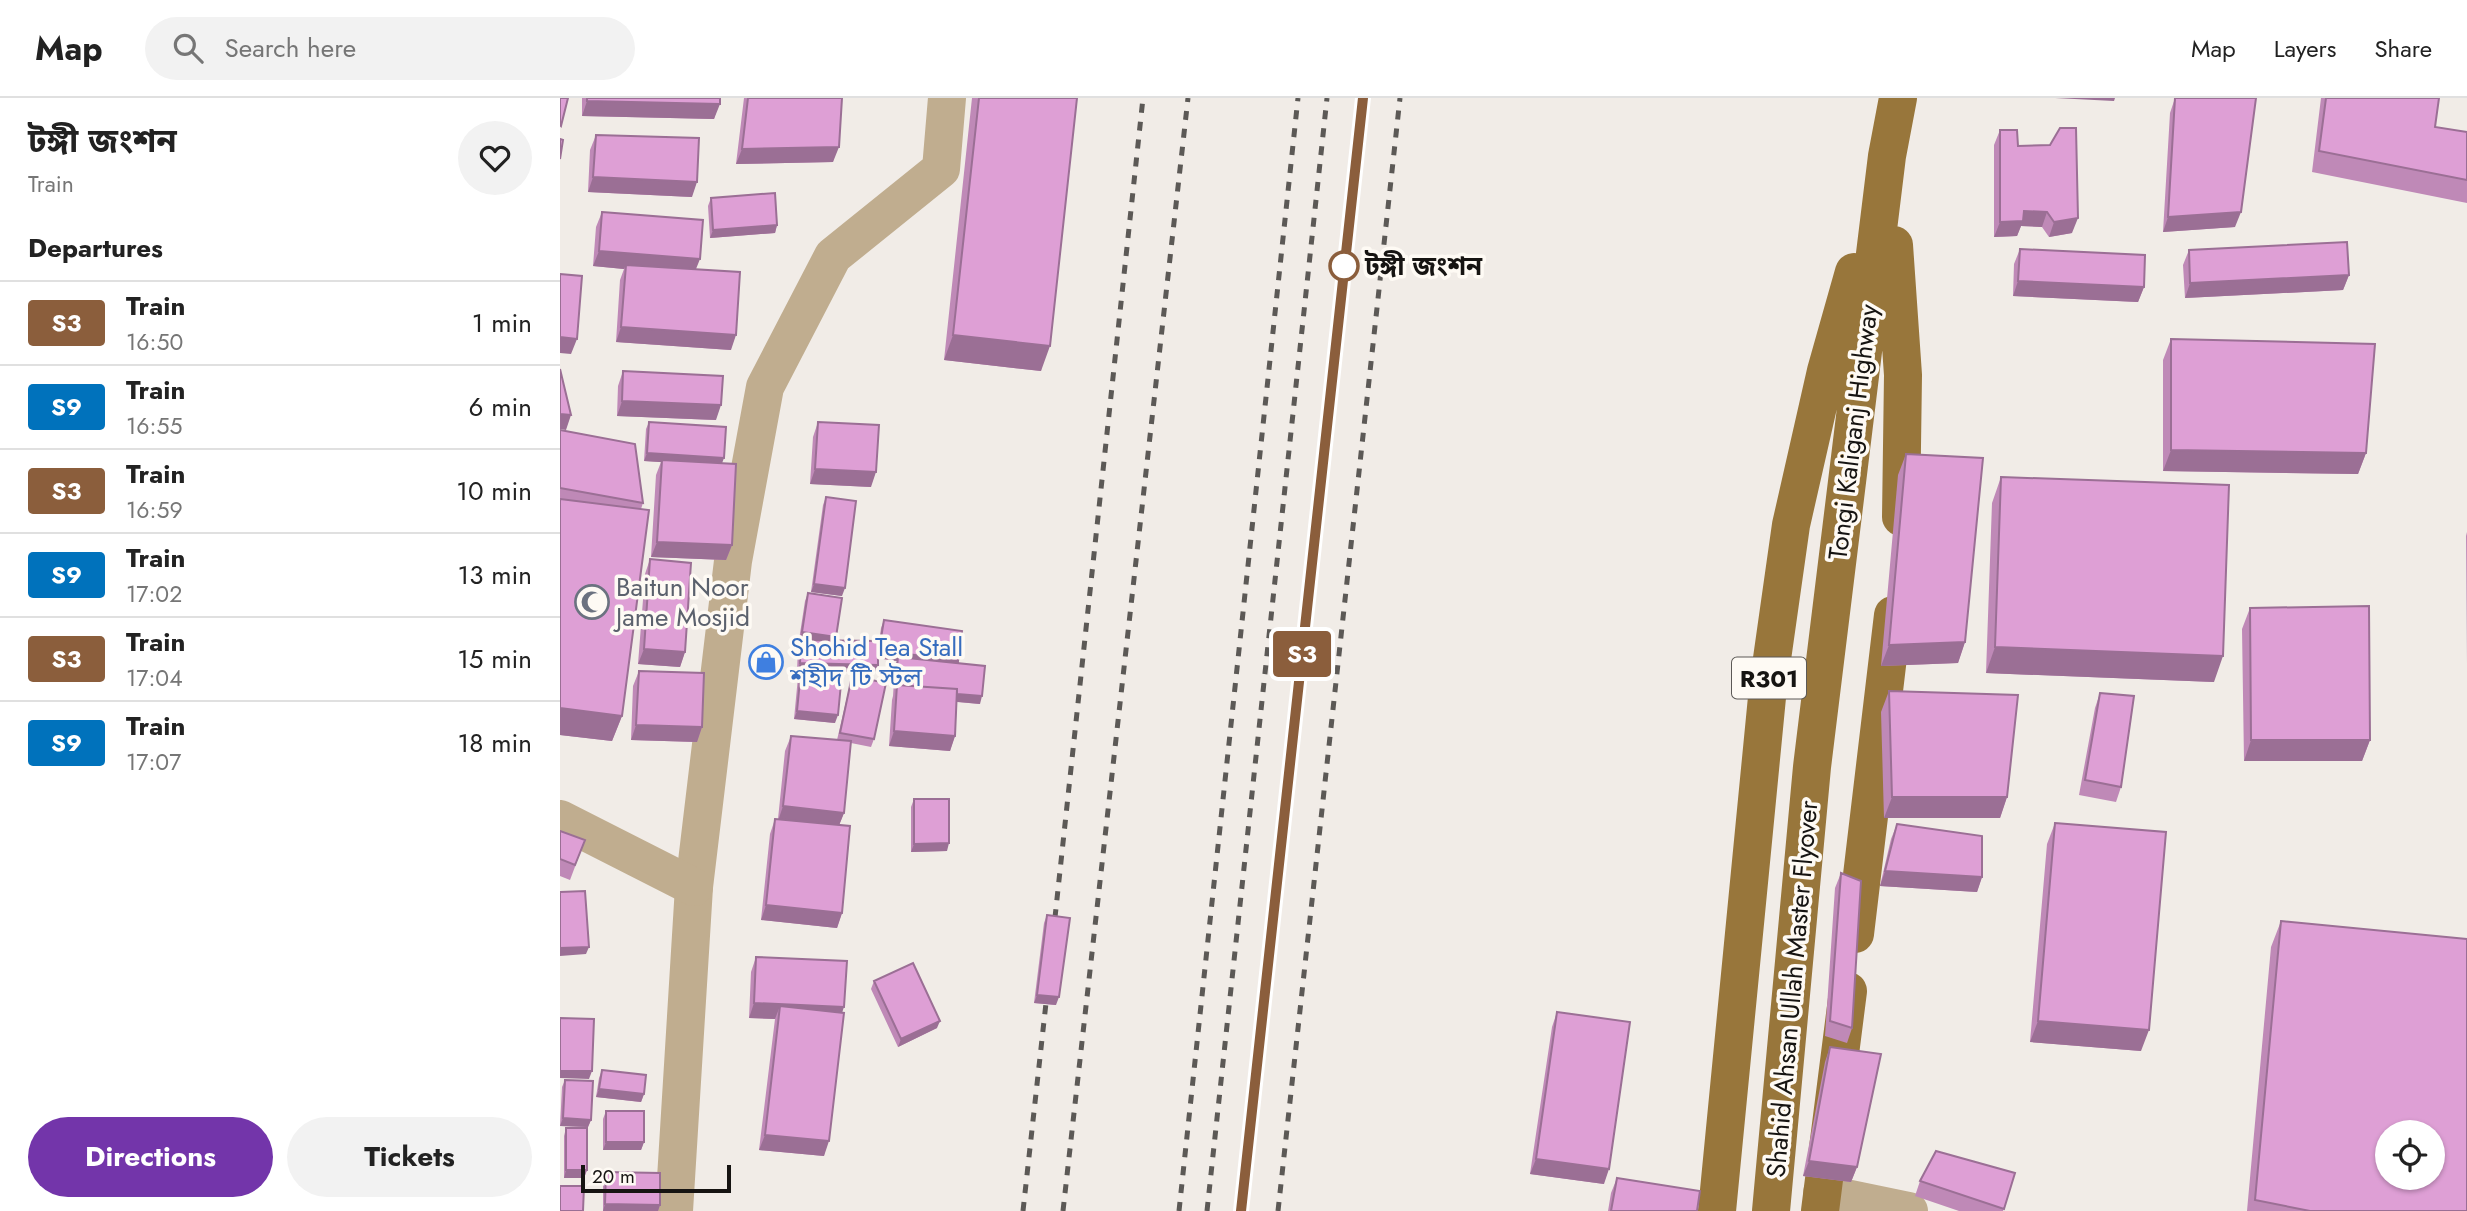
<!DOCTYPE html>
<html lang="en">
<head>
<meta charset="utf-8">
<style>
  :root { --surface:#fff; --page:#f2f2f2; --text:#222; --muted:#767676; --line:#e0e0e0; --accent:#7335aa }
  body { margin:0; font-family:Jost,"Noto Sans Bengali",sans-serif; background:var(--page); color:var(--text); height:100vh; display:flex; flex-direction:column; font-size:26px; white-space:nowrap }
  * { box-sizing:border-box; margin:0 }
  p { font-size:23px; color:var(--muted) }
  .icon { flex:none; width:38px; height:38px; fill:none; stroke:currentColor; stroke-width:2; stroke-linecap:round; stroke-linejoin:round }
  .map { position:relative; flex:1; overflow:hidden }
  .panel { display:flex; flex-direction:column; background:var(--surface); width:560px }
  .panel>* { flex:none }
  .badge { padding:0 14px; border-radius:5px; font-size:24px; line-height:46px }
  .tools { position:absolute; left:1815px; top:1022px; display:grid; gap:14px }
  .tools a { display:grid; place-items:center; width:70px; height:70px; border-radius:50%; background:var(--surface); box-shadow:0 2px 5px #0004; font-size:35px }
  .scale { position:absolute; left:21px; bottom:18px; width:150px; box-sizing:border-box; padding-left:7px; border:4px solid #161412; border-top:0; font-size:19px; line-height:24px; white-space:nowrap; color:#161412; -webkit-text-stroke:5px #fefaf4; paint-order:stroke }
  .map>.badge { position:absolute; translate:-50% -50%; box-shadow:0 0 0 4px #fff }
  h2 { padding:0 28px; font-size:26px; line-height:63px }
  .round { display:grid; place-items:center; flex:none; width:74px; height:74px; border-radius:37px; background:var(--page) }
  .summary { display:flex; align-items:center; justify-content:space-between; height:119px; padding:0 28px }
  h1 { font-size:33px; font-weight:700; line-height:52px }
  .action { display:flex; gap:14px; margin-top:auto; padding:14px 28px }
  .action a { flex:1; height:80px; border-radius:42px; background:var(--accent); color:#fff; font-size:28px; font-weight:700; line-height:80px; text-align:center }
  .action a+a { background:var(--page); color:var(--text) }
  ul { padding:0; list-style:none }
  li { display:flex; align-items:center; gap:21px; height:84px; padding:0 28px; border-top:2px solid var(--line) }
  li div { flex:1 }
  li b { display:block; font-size:26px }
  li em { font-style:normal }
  li .badge { min-width:77px; font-weight:700; text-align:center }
  header { display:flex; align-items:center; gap:42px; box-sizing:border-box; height:98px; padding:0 35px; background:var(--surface); border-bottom:2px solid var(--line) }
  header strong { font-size:33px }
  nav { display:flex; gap:38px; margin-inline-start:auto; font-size:24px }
  .search { width:490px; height:63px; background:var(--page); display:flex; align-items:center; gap:18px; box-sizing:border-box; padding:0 24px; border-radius:38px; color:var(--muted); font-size:26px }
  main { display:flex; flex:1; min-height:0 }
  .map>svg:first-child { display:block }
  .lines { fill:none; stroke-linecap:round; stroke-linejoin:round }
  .minor { stroke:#c0ad8f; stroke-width:38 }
  .tertiary { stroke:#c0ad8f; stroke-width:38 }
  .primary { stroke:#98763b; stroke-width:38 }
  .rail { stroke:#5c5956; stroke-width:5; stroke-dasharray:9 9; stroke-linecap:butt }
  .wall { fill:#bf89b7 }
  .shaded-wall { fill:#9b6f95 }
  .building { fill:#de9fd5; stroke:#9b6f95; stroke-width:2; fill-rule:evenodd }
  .line-casing { stroke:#fff; stroke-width:16 }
  .line { stroke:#8b5e3c; stroke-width:10 }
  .stop-dot { fill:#fff; stroke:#8b5e3c; stroke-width:3.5 }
  .labels { text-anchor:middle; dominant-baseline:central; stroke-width:7; stroke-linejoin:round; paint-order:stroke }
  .shield { fill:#fefaf4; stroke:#5c5956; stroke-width:2 }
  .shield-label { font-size:24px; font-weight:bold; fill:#161412 }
  .stop-label { font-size:26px; font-weight:bold; fill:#161412; stroke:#fefaf4; text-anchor:start }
  .street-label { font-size:26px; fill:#161412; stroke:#fefaf4 }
  .worship-label { font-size:26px; fill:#5b616d; stroke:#fefaf4; text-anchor:start }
  .shop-label { font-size:26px; fill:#366cbe; stroke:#fefaf4; text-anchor:start }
</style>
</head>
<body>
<header>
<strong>Map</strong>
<div class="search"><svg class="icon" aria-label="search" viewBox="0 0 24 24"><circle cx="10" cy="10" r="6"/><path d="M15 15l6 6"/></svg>Search here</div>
<nav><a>Map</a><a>Layers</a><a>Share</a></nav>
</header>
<main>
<section class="panel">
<div class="summary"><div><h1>টঙ্গী জংশন</h1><p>Train</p></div><a class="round"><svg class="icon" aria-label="heart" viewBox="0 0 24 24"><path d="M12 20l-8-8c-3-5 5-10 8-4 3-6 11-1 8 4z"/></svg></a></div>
<h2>Departures</h2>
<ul>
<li><span class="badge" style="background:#8b5e3c;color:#fff">S3</span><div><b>Train</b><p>16:50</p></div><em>1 min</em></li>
<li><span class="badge" style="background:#0072bc;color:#fff">S9</span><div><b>Train</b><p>16:55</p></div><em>6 min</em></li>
<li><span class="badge" style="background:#8b5e3c;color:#fff">S3</span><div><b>Train</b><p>16:59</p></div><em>10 min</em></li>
<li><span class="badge" style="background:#0072bc;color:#fff">S9</span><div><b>Train</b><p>17:02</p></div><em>13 min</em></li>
<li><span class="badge" style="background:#8b5e3c;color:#fff">S3</span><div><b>Train</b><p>17:04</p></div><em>15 min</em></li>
<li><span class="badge" style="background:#0072bc;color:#fff">S9</span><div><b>Train</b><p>17:07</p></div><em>18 min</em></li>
</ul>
<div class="action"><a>Directions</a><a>Tickets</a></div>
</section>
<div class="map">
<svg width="1907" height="1113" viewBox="0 0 1907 1113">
  <rect width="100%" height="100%" fill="#f1ece7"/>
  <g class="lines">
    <path class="minor" d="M1262,1095L1349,1113
      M114,1113L134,789L173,463L205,289L273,158L381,71L387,0"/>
    <path class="tertiary" d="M0,721L134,789"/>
    <path class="primary" d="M1334,147L1343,277L1341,419
      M1295,836L1333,517
      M1157,1113L1208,589L1231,427L1266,273L1294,174
      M1211,1113L1252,669L1327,58L1338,0
      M1260,1113L1288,893"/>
    <path class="rail" d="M493,838L583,0
      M463,1113L488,887
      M503,1113L628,0
      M619,1113L738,0
      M647,1113L767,0
      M681,1113L803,0
      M718,1113L840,0"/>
  </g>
  <path class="wall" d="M22,0H160L154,21L22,18Z
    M184,0H282L273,64L176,66Z
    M412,0H517L481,273L384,262Z
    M1615,0L1675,129L1603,134L1610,15Z
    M1761,0H1879L1875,29L1907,34V105L1752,74Z
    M1440,32L1458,48L1512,135L1489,139L1482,129L1461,128L1457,138L1434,139V47Z
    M36,37L132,99L28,94L30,52Z
    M151,100L217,127L215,135L150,140L148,108Z
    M42,114L136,171L171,252L56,244L60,182L64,171L33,168L36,129Z
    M1460,151L1584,189L1578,204L1453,198L1454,166Z
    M1629,152L1789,177L1783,192L1625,200L1623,167Z
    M1611,241L1806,355L1798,376L1603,373V262Z
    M63,273L156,322L57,318L58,288Z
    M89,324L162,365L172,447L166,462L91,459L96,377L101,364L84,363L86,331Z
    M258,324L311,389L250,386L253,339Z
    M0,332L83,405L81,411L62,618L52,643L0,637Z
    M1346,356L1405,544L1398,565L1321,568L1338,377Z
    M1441,379L1654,584L1426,575L1432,405Z
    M266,399L282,498L251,494L263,407Z
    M1907,434V566L1906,438Z
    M90,461L125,554L120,569L78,566L85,476Z
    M248,495L275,543L318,552L321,530L324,522L397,565L420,606L397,604L395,638L390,653L329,648L332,602L333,598L335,567L337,563L318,560L315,574L262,573L275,625L234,621L238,579L241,573H237L238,550L241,542H242H239L245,503Z
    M1690,510L1810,642L1802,663H1684L1682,531Z
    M79,573L142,629L137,644L71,642L73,588Z
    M292,578L314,641L311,649L291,645L284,715L279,727L282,815L277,830L201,822L210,736L215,721H218L225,653L231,638L277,642L290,586Z
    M1329,593L1447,699L1440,720H1324L1321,614Z
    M1540,595L1561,689L1556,704L1519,697L1535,610Z
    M354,701L387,753L351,754V709Z
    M1495,725L1581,953L1470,944L1487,746Z
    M1337,726L1422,779L1417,794L1320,788L1331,741Z
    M0,733L25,742L10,782L0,778Z
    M1281,775L1292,930L1287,945L1265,938L1275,790Z
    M487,817L496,907L474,905L484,825Z
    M1721,823L1907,1113H1687L1711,849Z
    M196,859L282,915L264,1058L199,1052L215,921L189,920L191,874Z
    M314,883L377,930L338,949L311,891Z
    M997,914L1044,1086L970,1076L992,929Z
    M1270,949L1297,1069L1291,1084L1243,1078L1265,964Z
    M42,972L84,996L81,1004L36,999L39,980Z
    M5,982L31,1022L28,1029L0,1028L2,989Z
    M46,1013L84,1044L81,1052H43V1021Z
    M6,1030L27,1072L24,1080H4V1038Z
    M46,1074L100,1107L98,1113H43V1082Z
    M1455,1075L1443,1113H1399L1355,1098L1360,1083Z
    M1057,1080L1137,1113H1048L1051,1095Z"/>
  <path class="shaded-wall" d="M1495,0H1555L1554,3Z
    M27,3L160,6L154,21L22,18Z
    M279,49L273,64L176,66L182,51Z
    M33,79L137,84L132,99L28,94Z
    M1464,113L1487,114L1482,129L1461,128L1457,138L1434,139L1440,124Z
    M1681,114L1675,129L1603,134L1608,119Z
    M1518,120L1512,135L1489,139L1494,124Z
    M217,127L215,135L150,140L153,132Z
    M39,153L140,161L134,176L66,167L64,171L33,168Z
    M1789,177L1783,192L1625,200L1630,185Z
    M1458,183L1584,189L1578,204L1453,198Z
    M61,229L176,237L171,252L56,244Z
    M393,237L490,248L481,273L384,262Z
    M0,239L17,241L11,256L0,255Z
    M62,303L161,307L156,322L57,318Z
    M0,316L11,317L6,332L0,331Z
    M1611,352L1806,355L1798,376L1603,373Z
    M87,355L164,360L161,368L84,363Z
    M255,371L316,374L311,389L250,386Z
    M97,444L172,447L166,462L91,459Z
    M254,486L285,490L282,498L251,494Z
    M242,534L276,539L273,547L239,542Z
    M1405,544L1398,565L1321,568L1329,547Z
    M1435,549L1663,558L1654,584L1426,575Z
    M84,551L125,554L120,569L78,566Z
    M319,552L398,563L395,571L338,559L337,563L316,560Z
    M240,565L318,567L315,574L237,573Z
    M337,590L422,598L420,606L336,598Z
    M0,610L62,618L52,643L0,637Z
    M237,613L278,617L275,625L234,621Z
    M76,627L142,629L137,644L71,642Z
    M334,633L395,638L390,653L329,648Z
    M1691,642H1810L1802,663H1684Z
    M1332,699H1447L1440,720H1324Z
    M223,708L284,715L278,730L218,723Z
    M389,745L387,753L351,754L354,746Z
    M1325,773L1422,779L1417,794L1320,788Z
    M206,807L282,815L277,830L201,822Z
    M29,849L26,856L0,858V850Z
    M477,897L499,899L496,907L474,905Z
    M194,905L284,909L279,924L220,908L215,921L189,920Z
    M380,923L377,930L338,949L341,941Z
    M1478,923L1589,932L1581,953L1470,944Z
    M0,973H32L29,981L0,980Z
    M39,991L84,996L81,1004L36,999Z
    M3,1020L31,1022L28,1029L0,1028Z
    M205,1037L269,1043L264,1058L199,1052Z
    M46,1044H84L81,1052H43Z
    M976,1061L1049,1071L1044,1086L970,1076Z
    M1249,1063L1297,1069L1291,1084L1243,1078Z
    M6,1072H27L24,1080H4Z
    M45,1106L100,1107L98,1113H43Z"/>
  <path class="building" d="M0,0H8L1,28L0,27Z
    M27,0H160V6L27,3Z
    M188,0H282L279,49L182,51Z
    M419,0H517L490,248L393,237Z
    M1615,0H1696L1681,114L1608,119Z
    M1766,0H1879L1875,29L1907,34V82L1759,53Z
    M1500,30H1516L1518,120L1494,124L1487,114L1464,113L1463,123L1440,124V32H1457L1458,48L1490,47Z
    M36,37L139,40L137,84L33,79Z
    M0,41L3,42L0,61Z
    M215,95L217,127L153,132L151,100Z
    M42,114L143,122L140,161L39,153Z
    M1787,144L1789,177L1630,185L1629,152Z
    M1460,151L1585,157L1584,189L1458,183Z
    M66,167L180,174L176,237L61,229Z
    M0,176L22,178L17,241L0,239Z
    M1611,241L1815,246L1806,355L1611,352Z
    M0,271L11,317L0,316Z
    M63,273L163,278L161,307L62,303Z
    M89,324L166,329L164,360L87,355Z
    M258,324L319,327L316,374L255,371Z
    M0,332L75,346L83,405L0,390Z
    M1346,356L1423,360L1405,544L1329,547Z
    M102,362L176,366L172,447L97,444Z
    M1441,379L1669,387L1663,558L1435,549Z
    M266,399L296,403L285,490L254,486Z
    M0,401L89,412L62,618L0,610Z
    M90,461L131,465L125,554L84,551Z
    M248,495L282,500L276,539L242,534Z
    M1809,508L1810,642H1691L1690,510Z
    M324,522L402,533L398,563L319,552Z
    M241,542L318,543V567L240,565Z
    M338,559L425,568L422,598L397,596V591L337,587L335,590Z
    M241,572L282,575L278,617L237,613Z
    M79,573L144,575L142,629L76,627Z
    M292,578L326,585L314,641L280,635Z
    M337,587L397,591L395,638L334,633Z
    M1329,593L1458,597L1447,699H1332Z
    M1540,595L1574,598L1561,689L1525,682Z
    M231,638L291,643L284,715L223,708Z
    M354,701H389V745L354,746Z
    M215,721L290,728L282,815L206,807Z
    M1495,725L1606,734L1589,932L1478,923Z
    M1337,726L1422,738V779L1325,773Z
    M0,733L25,742L15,767L0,761Z
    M1281,775L1301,783L1292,930L1270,923Z
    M25,793L29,849L0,850V794Z
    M487,817L510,820L499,899L477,897Z
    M1721,823L1907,841V1113H1750L1695,1102ZM1827,1034H1872V1080H1827Z
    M196,859L287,863L284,909L194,905Z
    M353,865L380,923L341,941L314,883Z
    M220,908L284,915L269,1043L205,1037Z
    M997,914L1070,924L1049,1071L976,1061Z
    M0,920L34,921L32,973H0Z
    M1270,949L1321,956L1297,1069L1249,1063Z
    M42,972L86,977L84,996L39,991Z
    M5,982L33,983L31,1022L3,1020Z
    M46,1013H84V1044H46Z
    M6,1030H27V1072H6Z
    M1376,1053L1455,1075L1444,1111L1360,1083Z
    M46,1074L100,1075V1107L45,1106Z
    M1057,1080L1140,1093L1137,1113H1051Z
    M0,1088H24L23,1113H0Z"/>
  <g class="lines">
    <g class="line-casing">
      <path id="line" d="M681,1113L803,0"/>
    </g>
    <use href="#line" class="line"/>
  </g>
  <defs>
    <g id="mosque-ring" transform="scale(1.75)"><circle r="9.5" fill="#fefaf4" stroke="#6b7280" stroke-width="1.5"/><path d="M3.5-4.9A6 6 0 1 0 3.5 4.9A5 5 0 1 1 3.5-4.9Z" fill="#6b7280"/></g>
    <g id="shop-ring" transform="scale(1.75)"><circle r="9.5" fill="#fefaf4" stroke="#3f7fe0" stroke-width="1.5"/><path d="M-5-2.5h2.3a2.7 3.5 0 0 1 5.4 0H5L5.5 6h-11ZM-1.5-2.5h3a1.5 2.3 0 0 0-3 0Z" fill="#3f7fe0"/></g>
  </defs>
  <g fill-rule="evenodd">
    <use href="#mosque-ring" x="32" y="504"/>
    <use href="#shop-ring" x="206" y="564"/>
  </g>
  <circle class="stop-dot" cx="784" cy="168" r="14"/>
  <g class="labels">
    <rect class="shield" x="1172" y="559.5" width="74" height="41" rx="5"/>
    <g class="shield-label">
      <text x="1209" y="580">R301</text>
    </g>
    <g class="stop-label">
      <text x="805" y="168">টঙ্গী জংশন</text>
    </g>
    <g class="street-label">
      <text transform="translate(1293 334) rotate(-83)">Tongi Kaliganj Highway</text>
      <text transform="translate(1232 891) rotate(-85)">Shahid Ahsan Ullah Master Flyover</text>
    </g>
    <g class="worship-label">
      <text x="56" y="489">Baitun Noor<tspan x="56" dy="30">Jame Mosjid</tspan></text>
    </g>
    <g class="shop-label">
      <text x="230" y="549">Shohid Tea Stall<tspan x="230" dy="30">শহীদ টি স্টল</tspan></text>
    </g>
  </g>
</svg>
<div class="tools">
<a><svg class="icon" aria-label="locate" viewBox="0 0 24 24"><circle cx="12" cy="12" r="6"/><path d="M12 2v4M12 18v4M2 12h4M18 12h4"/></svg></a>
</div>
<div class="scale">20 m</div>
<b class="badge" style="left:742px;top:556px;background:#8b5e3c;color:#fff">S3</b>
</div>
</main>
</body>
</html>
